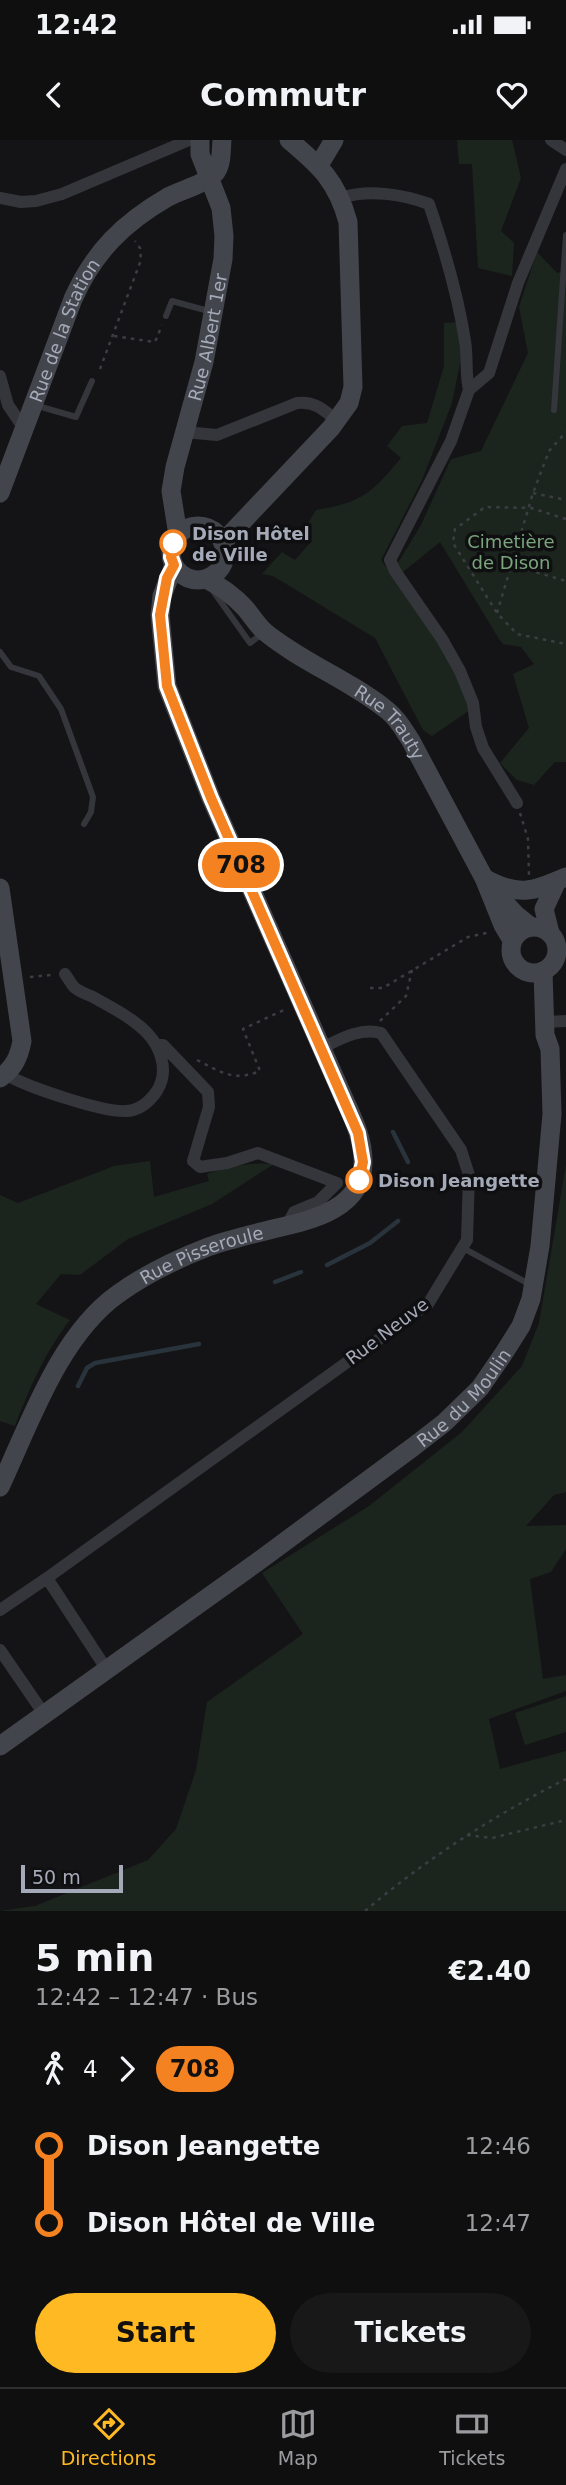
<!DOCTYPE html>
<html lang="en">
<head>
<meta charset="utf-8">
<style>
  :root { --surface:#0f0f10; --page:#181819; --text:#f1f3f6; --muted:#9b9c9f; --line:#2f2f30; --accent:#ffb923 }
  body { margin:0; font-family:"DejaVu Sans",sans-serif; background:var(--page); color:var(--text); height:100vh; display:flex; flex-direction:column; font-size:26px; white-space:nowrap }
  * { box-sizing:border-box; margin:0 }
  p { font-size:23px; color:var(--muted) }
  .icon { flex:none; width:38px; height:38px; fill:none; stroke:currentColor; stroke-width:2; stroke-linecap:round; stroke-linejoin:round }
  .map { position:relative; height:1771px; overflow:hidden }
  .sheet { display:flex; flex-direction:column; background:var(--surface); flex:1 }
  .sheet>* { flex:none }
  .badge { padding:0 14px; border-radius:23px; font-size:24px; line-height:46px }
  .scale { position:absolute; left:21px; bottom:18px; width:102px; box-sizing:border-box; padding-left:7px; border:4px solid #a5aab8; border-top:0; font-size:19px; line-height:24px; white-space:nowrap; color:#a5aab8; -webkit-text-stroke:5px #0f0f11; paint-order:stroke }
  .map>.badge { position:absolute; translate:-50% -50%; box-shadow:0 0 0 4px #fff }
  .legs { display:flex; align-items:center; gap:10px; height:77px; padding:0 35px; font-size:23px }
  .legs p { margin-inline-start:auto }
  .summary { display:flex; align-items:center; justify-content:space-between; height:119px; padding:0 35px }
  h1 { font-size:38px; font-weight:800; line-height:52px }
  .cta { display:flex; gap:14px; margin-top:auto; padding:14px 35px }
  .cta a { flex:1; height:80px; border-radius:42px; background:var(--accent); color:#111; font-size:28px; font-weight:800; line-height:80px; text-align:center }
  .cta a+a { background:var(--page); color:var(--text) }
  ul { padding:0 35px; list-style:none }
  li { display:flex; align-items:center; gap:24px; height:77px; font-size:26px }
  li i { display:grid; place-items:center; width:10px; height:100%; margin:0 9px; background:currentColor }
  li i::after { content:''; width:18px; height:18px; margin:-9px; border:5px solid; border-radius:50%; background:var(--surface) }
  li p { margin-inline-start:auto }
  li:first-child i { background:linear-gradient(#0000 50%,currentColor 0) }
  li:last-child i { background:linear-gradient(currentColor 50%,#0000 0) }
  .status { display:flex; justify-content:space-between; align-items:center; height:49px; padding:0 35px; background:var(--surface); direction:ltr }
  .status svg { height:19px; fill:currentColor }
  header { display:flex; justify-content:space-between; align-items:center; height:91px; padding:0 35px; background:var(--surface); font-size:32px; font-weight:800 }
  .tabs { display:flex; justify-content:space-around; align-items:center; height:98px; border-top:2px solid var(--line); background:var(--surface); font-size:19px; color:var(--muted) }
  .tabs a { display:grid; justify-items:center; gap:4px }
  .tabs .active { color:var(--accent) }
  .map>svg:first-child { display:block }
  .green { fill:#1c251d }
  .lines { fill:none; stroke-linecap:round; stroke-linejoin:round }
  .stream { stroke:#29333b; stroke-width:4.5 }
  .path { stroke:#3b3d43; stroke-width:2.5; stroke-dasharray:3.5 5; stroke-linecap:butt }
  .lane { stroke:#35363c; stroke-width:6 }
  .street { stroke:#35363c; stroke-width:12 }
  .secondary { stroke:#43454c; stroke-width:19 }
  .line-1-casing { stroke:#fff; stroke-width:16 }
  .line-1 { stroke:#f58220; stroke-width:10 }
  .stop-1-dot { fill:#fff; stroke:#f58220; stroke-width:3.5 }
  .labels { text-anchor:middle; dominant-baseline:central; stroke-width:7; stroke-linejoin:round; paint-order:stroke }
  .street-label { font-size:18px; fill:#a5aab8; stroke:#0f0f11 }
  .stop-label { font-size:18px; font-weight:bold; fill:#a5aab8; stroke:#0f0f11; text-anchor:start }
  .park-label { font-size:18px; fill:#7aa57d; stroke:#0f0f11 }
</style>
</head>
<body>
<div class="status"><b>12:42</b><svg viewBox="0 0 49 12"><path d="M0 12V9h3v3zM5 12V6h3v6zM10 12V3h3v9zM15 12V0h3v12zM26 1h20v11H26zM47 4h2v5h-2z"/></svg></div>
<header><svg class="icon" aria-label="back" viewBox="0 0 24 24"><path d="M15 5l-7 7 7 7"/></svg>Commutr<svg class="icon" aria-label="heart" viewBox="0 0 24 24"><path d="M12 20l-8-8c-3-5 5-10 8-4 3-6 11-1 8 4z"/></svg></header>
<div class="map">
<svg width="566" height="1771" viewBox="0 0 566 1771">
  <rect width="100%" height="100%" fill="#141416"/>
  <path class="green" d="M457,0H512L521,38L501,91L514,103L512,136L478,128L472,24H459Z
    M537,112L557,133L566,130V622H555L534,645L517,640L500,623L529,588L513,534L534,524L521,507L503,504L499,499L440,402L403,432L396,426L421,385L451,319L481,311L528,213L519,167Z
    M458,182L462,214L452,263L422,340L381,420L439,500L473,568L432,596L423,590L375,498L273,436L262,434L282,412L295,420L311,402L302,393L316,370C361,363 372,353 401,318L387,306L402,286L427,283L444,226V183Z
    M150,1021L154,1057L209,1041L207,1034C229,1026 251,1022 274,1024L212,1064L128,1099L80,1135L61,1134L36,1164L70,1180C44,1214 30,1247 15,1286L0,1281V1055L18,1063L114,1026Z
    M566,1025V1352L554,1355L526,1386L566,1385V1409L551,1432L530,1439L543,1539L566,1535V1551L489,1579L500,1629L566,1611V1771H0L35,1766L148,1720L176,1689L196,1630L207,1562L303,1494L262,1433L369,1366L462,1292L522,1226L539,1183Z
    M566,1556V1592L525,1605L515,1573Z"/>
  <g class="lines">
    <path class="stream" d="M393,992L408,1022
      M327,1125L370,1103L398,1081
      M275,1142L301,1132
      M78,1246L87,1228L95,1223L199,1204"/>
    <path class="path" d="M114,196L155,202L162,185
      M100,229L141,120L140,108L135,101
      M533,353L566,360
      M566,379L531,368L485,367L455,389L453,403L497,473L517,494L566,504
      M512,425L566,441
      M497,473L533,353L549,311L566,292
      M520,673L528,699L529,735
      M30,837L51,835
      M370,848H383L468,797L491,792
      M380,881L406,856L412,830
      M197,920C221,932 234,942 260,931L243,889L286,869
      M467,1695L492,1698L566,1680
      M365,1771C426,1719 495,1675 566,1639"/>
    <path class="lane" d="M166,176L172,161L212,172
      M38,266L76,277L92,241
      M554,270L566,95
      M211,448L250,503L263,493
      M0,512L11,527L39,536L61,569L93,657L91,672L84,684
      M463,1108L531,1145"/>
    <path class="street" d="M551,0L566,10
      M0,58L21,62L36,61L62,54L189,0
      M341,58C368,49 402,54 429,64C444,108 458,155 465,201C468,218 465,233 469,250
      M0,236L8,265L23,287
      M184,292L217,295L297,263C315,261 324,270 337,281
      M517,663L483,608L476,587L473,563L460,531L442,499L395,431L390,420L451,301L469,250L489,233L518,143L566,29
      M545,882L566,881
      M156,905H163L208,952L209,967L193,1021L200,1027L227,1023L258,1013L337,1043L318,1062L294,1072L286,1087
      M5,934C27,947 104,973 127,971C141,970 150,961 157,951C166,936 164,920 156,905C145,884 113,868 93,857C87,854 79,852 74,847C71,844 68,838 65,834
      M47,1438L428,1164L467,1100L469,1035L461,1010L381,893C361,887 340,899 322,908
      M0,1470L47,1438L107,1530
      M0,1510L44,1574"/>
    <g class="secondary">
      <path d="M319,25L334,0"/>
      <path id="s1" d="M0,353L73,159C94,112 123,83 168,57C183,49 204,45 216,32C222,24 221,10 222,0"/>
      <circle cx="198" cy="413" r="27"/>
      <path id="s2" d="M178,395L171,351L175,327L204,222L223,119L224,96L221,68L200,14V0"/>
      <path d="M223,402L331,288L349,263L353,247L348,82C337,41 320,26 289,0"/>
      <path id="s3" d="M206,439C220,446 234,456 245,468C252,476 257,485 265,492C303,523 350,540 388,571C398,579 404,590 411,601L484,738L503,785L512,800"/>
      <path d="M484,738C518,757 532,752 566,737"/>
      <path d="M0,748L22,901C19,917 14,928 0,938"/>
      <path d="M494,751L516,775L531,787"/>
      <circle cx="534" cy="810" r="23"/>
      <path d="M550,793L544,769L557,741"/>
      <path id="s4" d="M0,1347C30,1283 59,1196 118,1154C144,1135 177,1119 208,1107C227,1100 249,1095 269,1090C307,1081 364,1071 363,1021C363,994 348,969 338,945L211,658L167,546L160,475L162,456L174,425"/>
      <path id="s5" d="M0,1606L256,1423L413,1307L444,1283L480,1248L504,1213L521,1186L531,1159L540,1106L552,974L550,909L545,895L543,831"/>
    </g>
  </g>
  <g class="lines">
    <g class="line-1-casing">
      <path id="line-1" d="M173,403L171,417L174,425L167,438L160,475L167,546L211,658L358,993L363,1022L359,1040"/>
    </g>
    <use href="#line-1" class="line-1"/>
  </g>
  <g class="stop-1-dot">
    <circle cx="173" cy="403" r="12"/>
    <circle cx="359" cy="1040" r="12"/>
  </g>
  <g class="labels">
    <g class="street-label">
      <text stroke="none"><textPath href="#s1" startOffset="175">Rue de la Station</textPath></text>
      <text stroke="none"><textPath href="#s2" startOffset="203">Rue Albert 1er</textPath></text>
      <text stroke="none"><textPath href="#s3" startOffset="236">Rue Trauty</textPath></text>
      <text stroke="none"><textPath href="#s4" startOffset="322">Rue Pisseroule</textPath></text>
      <text transform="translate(387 1191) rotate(-37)">Rue Neuve</text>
      <text stroke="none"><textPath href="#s5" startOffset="581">Rue du Moulin</textPath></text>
    </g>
    <g class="stop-label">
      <text x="192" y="393">Dison Hôtel<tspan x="192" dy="21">de Ville</tspan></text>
      <text x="378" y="1040">Dison Jeangette</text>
    </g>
    <g class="park-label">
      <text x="511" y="401">Cimetière<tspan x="511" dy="21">de Dison</tspan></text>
    </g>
  </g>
</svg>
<div class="scale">50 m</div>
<b class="badge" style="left:241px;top:725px;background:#f58220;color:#111">708</b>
</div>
<section class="sheet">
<div class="summary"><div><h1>5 min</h1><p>12:42 – 12:47 · Bus</p></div><b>€2.40</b></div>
<div class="legs"><svg class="icon" aria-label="walk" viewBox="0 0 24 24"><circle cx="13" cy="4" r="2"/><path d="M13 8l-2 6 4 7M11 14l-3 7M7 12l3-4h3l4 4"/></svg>4<svg class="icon" aria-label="forward" viewBox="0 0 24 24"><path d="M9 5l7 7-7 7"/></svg><b class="badge" style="background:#f58220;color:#111">708</b></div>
<ul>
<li><i style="color:#f58220"></i><b>Dison Jeangette</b><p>12:46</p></li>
<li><i style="color:#f58220"></i><b>Dison Hôtel de Ville</b><p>12:47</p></li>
</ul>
<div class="cta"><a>Start</a><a>Tickets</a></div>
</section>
<nav class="tabs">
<a class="active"><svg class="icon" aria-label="directions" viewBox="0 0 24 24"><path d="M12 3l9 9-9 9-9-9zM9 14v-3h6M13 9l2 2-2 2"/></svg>Directions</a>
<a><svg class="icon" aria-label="map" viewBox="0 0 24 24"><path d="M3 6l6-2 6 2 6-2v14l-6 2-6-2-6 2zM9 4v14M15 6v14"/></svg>Map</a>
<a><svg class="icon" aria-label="tickets" viewBox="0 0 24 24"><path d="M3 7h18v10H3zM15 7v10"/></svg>Tickets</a>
</nav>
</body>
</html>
